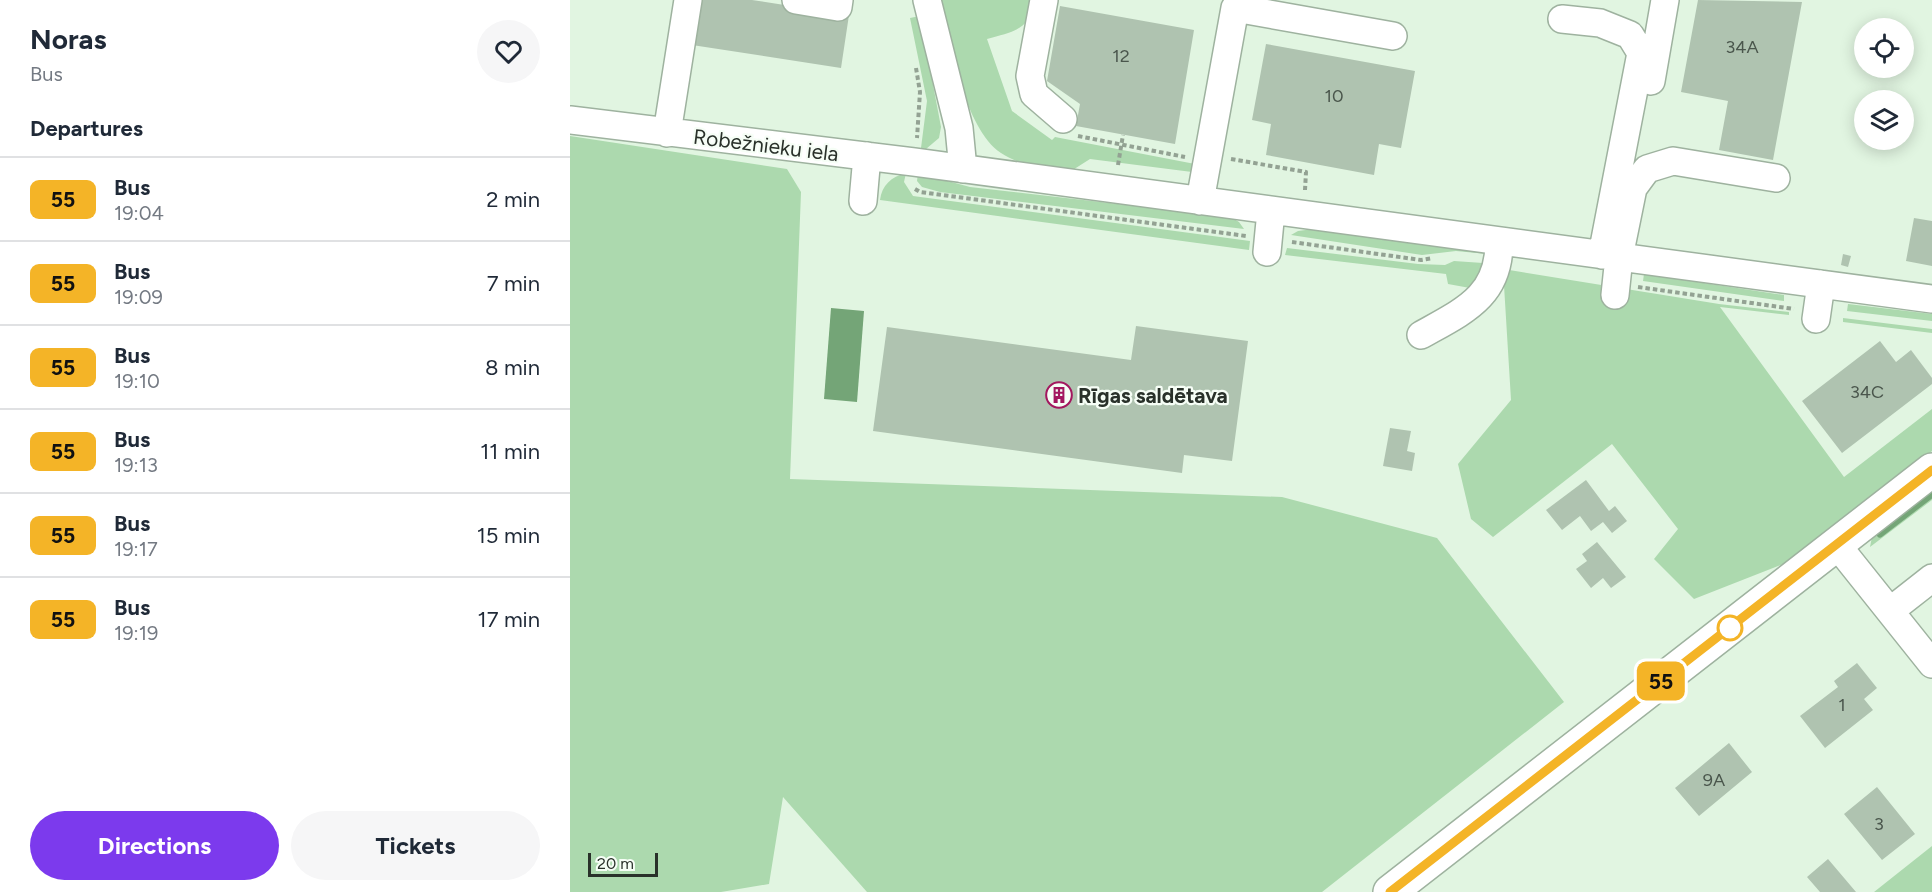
<!DOCTYPE html>
<html lang="en">
<head>
<meta charset="utf-8">
<style>
  :root { --surface:#fff; --page:#f6f6f7; --text:#1f2937; --muted:#747a83; --line:#e0e1e3; --accent:#7c3aed }
  body { margin:0; font-family:Figtree,sans-serif; background:var(--page); color:var(--text); height:100vh; display:flex; flex-direction:column; font-size:22px; white-space:nowrap }
  * { box-sizing:border-box; margin:0 }
  p { font-size:20px; color:var(--muted) }
  .icon { flex:none; width:33px; height:33px; fill:none; stroke:currentColor; stroke-width:2; stroke-linecap:round; stroke-linejoin:round }
  .map { position:relative; flex:1; overflow:hidden }
  .details { display:flex; flex-direction:column; background:var(--surface); width:570px }
  .details>* { flex:none }
  .badge { padding:0 12px; border-radius:9px; font-size:21px; line-height:39px }
  .fabs { position:absolute; left:1284px; top:18px; display:grid; gap:12px }
  .fabs a { display:grid; place-items:center; width:60px; height:60px; border-radius:50%; background:var(--surface); box-shadow:0 3px 15px #0003; font-size:30px }
  .scale { position:absolute; left:18px; bottom:15px; width:70px; box-sizing:border-box; padding-left:6px; border:3px solid #29312a; border-top:0; font-size:16px; line-height:21px; white-space:nowrap; color:#29312a; -webkit-text-stroke:4px #f6fef6; paint-order:stroke }
  .map>.badge { position:absolute; translate:-50% -50%; box-shadow:0 0 0 3px #fff }
  h2 { padding:0 30px; font-size:22px; line-height:54px }
  .round { display:grid; place-items:center; flex:none; width:63px; height:63px; border-radius:32px; background:var(--page) }
  .overview { display:flex; align-items:center; justify-content:space-between; height:102px; padding:0 30px }
  h1 { font-size:28px; font-weight:700; line-height:45px }
  .cta { display:flex; gap:12px; margin-top:auto; padding:12px 30px }
  .cta a { flex:1; height:69px; border-radius:36px; background:var(--accent); color:#fff; font-size:24px; font-weight:700; line-height:69px; text-align:center }
  .cta a+a { background:var(--page); color:var(--text) }
  ul { padding:0; list-style:none }
  li { display:flex; align-items:center; gap:18px; height:84px; padding:0 30px; border-top:2px solid var(--line) }
  li div { flex:1 }
  li b { display:block; font-size:22px }
  li em { font-style:normal }
  li .badge { min-width:66px; font-weight:700; text-align:center }
  main { display:flex; flex:1; min-height:0 }
  .map>svg:first-child { display:block }
  .green { fill:#acd9ae }
  .water { fill:#74a577 }
  .lines { fill:none; stroke-linecap:round; stroke-linejoin:round }
  .stream { stroke:#74a577; stroke-width:7 }
  .building { fill:#afc3b0 }
  .minor-casing { stroke:#9eb29f; stroke-width:30 }
  .major-casing { stroke:#9eb29f; stroke-width:36 }
  .path { stroke:#93a293; stroke-width:4; stroke-dasharray:4.5 3; stroke-linecap:butt }
  .minor { stroke:#fff; stroke-width:27 }
  .major { stroke:#fff; stroke-width:33 }
  .line-casing { stroke:#fff; stroke-width:14 }
  .line { stroke:#f4b427; stroke-width:9 }
  .stop-dot { fill:#fff; stroke:#f4b427; stroke-width:3 }
  .labels { text-anchor:middle; dominant-baseline:central; stroke-width:4.5; stroke-linejoin:round; paint-order:stroke }
  .number-label { font-size:18px; fill:#4a564c }
  .street-label { font-size:21px; fill:#29312a; stroke:#f6fef6 }
  .poi-label { font-size:21px; font-weight:bold; fill:#29312a; stroke:#f6fef6; text-anchor:start }
</style>
</head>
<body>
<main>
<section class="details">
<div class="overview"><div><h1>Noras</h1><p>Bus</p></div><a class="round"><svg class="icon" aria-label="heart" viewBox="0 0 24 24"><path d="M12 20l-8-8c-3-5 5-10 8-4 3-6 11-1 8 4z"/></svg></a></div>
<h2>Departures</h2>
<ul>
<li><span class="badge" style="background:#f4b427;color:#111">55</span><div><b>Bus</b><p>19:04</p></div><em>2 min</em></li>
<li><span class="badge" style="background:#f4b427;color:#111">55</span><div><b>Bus</b><p>19:09</p></div><em>7 min</em></li>
<li><span class="badge" style="background:#f4b427;color:#111">55</span><div><b>Bus</b><p>19:10</p></div><em>8 min</em></li>
<li><span class="badge" style="background:#f4b427;color:#111">55</span><div><b>Bus</b><p>19:13</p></div><em>11 min</em></li>
<li><span class="badge" style="background:#f4b427;color:#111">55</span><div><b>Bus</b><p>19:17</p></div><em>15 min</em></li>
<li><span class="badge" style="background:#f4b427;color:#111">55</span><div><b>Bus</b><p>19:19</p></div><em>17 min</em></li>
</ul>
<div class="cta"><a>Directions</a><a>Tickets</a></div>
</section>
<div class="map">
<svg width="1362" height="892" viewBox="0 0 1362 892">
  <rect width="100%" height="100%" fill="#e1f5e1"/>
  <path class="green" d="M369,0H466C459,31 444,31 417,39L442,111L482,140L485,137L625,164L622,172L520,159L498,173C475,169 451,166 431,153C395,129 379,41 369,0Z
    M350,16L371,127L369,138L356,149L351,148L357,101L340,18Z
    M0,136L217,169L231,192L220,479L712,497L867,538L994,702L752,892H297L213,797L199,884L151,892H0Z
    M336,173L334,182L343,196L680,241L679,250L310,200C312,185 321,177 336,173Z
    M348,173L400,187L661,217L669,222L674,229L370,192L352,187L347,181Z
    M743,229L917,250V254L886,251L852,255L721,235L728,231Z
    M717,248L848,264L875,265L884,261L913,263L907,280L900,288L878,284L876,274L715,255Z
    M933,269L1149,304L1219,312V315L1150,307L1274,477L1362,409V451L1226,559L1124,599L1084,559L1108,529L1042,444L923,537L901,519L888,464L941,400Z
    M1074,274L1214,295V301L1073,281Z
    M1278,304L1362,314V321L1277,311Z
    M1273,318L1362,329V333L1273,322Z
    M1362,486V500L1300,547L1303,532Z
    M1362,846V892H1304Z"/>
  <path class="water" d="M261,308L294,311L287,402L254,399Z"/>
  <g class="lines">
    <path class="stream" d="M1310,534L1362,494"/>
  </g>
  <path class="building" d="M129,0H182L279,15L271,68L122,45Z
    M1128,0L1232,2L1203,160L1149,150L1158,101L1111,92Z
    M490,6L624,30L605,144L506,126L510,104L477,81Z
    M696,44L845,71L831,148L809,144L804,175L696,155L701,124L682,120Z
    M1344,218L1362,221V266L1336,261Z
    M1273,254L1281,256L1278,267L1271,265Z
    M566,326L678,341L662,461L614,455L612,473L303,431L317,327L561,360Z
    M1310,341L1326,362L1341,350L1362,378V384L1272,453L1232,401Z
    M820,428L841,431L837,451L845,453L842,471L813,466Z
    M1016,480L1039,511L1045,506L1057,521L1042,533L1033,522L1021,531L1010,516L992,530L976,510Z
    M1027,542L1056,577L1041,588L1033,578L1021,588L1006,569L1017,561L1012,554Z
    M1287,663L1307,688L1294,699L1303,710L1255,748L1230,716L1268,687L1264,681Z
    M1159,743L1182,772L1129,816L1105,788Z
    M1307,787L1345,834L1312,860L1274,814Z
    M1258,859L1286,892H1250L1237,877Z"/>
  <g class="lines">
    <g class="minor-casing">
      <path id="minor" d="M226,0L268,7L269,0
        M357,0L389,128L393,169
        M474,0L460,76L464,94L493,119
        M992,19L1030,23L1060,35L1071,53L1032,255
        M1081,81L1095,0
        M0,120L344,162L1362,299
        M97,133L118,0
        M293,201L297,156
        M630,201L665,8L823,36
        M697,252L701,211
        M1045,295L1049,257L1063,188L1077,169L1103,161L1206,178
        M1246,319L1251,284
        M851,335C894,311 930,296 929,241
        M1267,545L1362,664
        M1320,611L1362,578"/>
    </g>
    <g class="major-casing">
      <path id="major" d="M820,892L1362,470"/>
    </g>
    <path class="path" d="M346,68L350,92L347,138
      M508,136L615,157
      M661,159L736,172L735,190
      M548,165L553,135
      M345,189L350,192L676,236
      M722,242L851,260L863,258
      M1068,287L1224,309"/>
    <use href="#minor" class="minor"/>
    <use href="#major" class="major"/>
  </g>
  <g class="lines">
    <g class="line-casing">
      <path id="line" d="M820,892L1362,470"/>
    </g>
    <use href="#line" class="line"/>
  </g>
  <defs>
    <g id="building-ring" transform="scale(1.35)"><circle r="9.5" fill="#f6fef6" stroke="#a3175f" stroke-width="1.5"/><path d="M-4-6H4V6H1V3H-1V6H-4ZM-2.5-4.3h1.7v1.8h-1.7ZM.8-4.3h1.7v1.8H.8ZM-2.5-1h1.7V.8h-1.7ZM.8-1h1.7V.8H.8Z" fill="#a3175f"/></g>
  </defs>
  <g fill-rule="evenodd">
    <use href="#building-ring" x="489" y="395"/>
  </g>
  <circle class="stop-dot" cx="1160" cy="628" r="12"/>
  <g class="labels">
    <g class="number-label">
      <text x="1172" y="47">34A</text>
      <text x="551" y="56">12</text>
      <text x="764" y="96">10</text>
      <text x="1297" y="392">34C</text>
      <text x="1272" y="705">1</text>
      <text x="1144" y="780">9A</text>
      <text x="1309" y="824">3</text>
    </g>
    <g class="street-label">
      <text transform="translate(196 145) rotate(7)">Robežnieku iela</text>
    </g>
    <g class="poi-label">
      <text x="508" y="395">Rīgas saldētava</text>
    </g>
  </g>
</svg>
<div class="fabs">
<a><svg class="icon" aria-label="locate" viewBox="0 0 24 24"><circle cx="12" cy="12" r="6"/><path d="M12 2v4M12 18v4M2 12h4M18 12h4"/></svg></a>
<a><svg class="icon" aria-label="layers" viewBox="0 0 24 24"><path d="M12 4l9 5-9 5-9-5zM3 14l9 5 9-5"/></svg></a>
</div>
<div class="scale">20 m</div>
<b class="badge" style="left:1091px;top:681px;background:#f4b427;color:#111">55</b>
</div>
</main>
</body>
</html>
